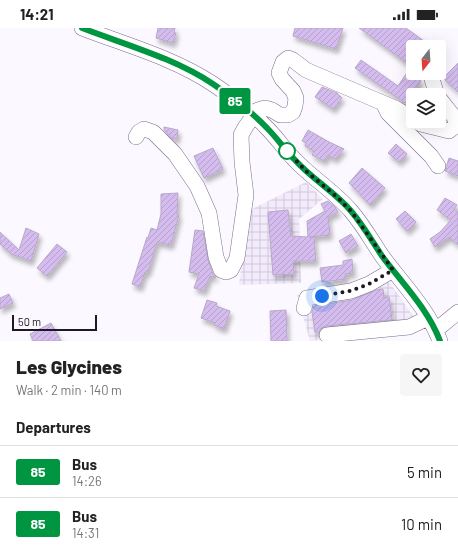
<!DOCTYPE html>
<html lang="en">
<head>
<meta charset="utf-8">
<style>
  :root { --surface:#fff; --page:#f6f6f6; --text:#222; --muted:#767676; --line:#e0e0e0 }
  body { margin:0; font-family:Barlow,sans-serif; background:var(--page); color:var(--text); height:100vh; display:flex; flex-direction:column; font-size:15px; white-space:nowrap }
  * { box-sizing:border-box; margin:0 }
  p { font-size:13px; color:var(--muted) }
  .icon { flex:none; width:22px; height:22px; fill:none; stroke:currentColor; stroke-width:2; stroke-linecap:round; stroke-linejoin:round }
  .map { position:relative; height:313px; overflow:hidden }
  .details { display:flex; flex-direction:column; background:var(--surface); flex:1 }
  .details>* { flex:none }
  .badge { padding:0 8px; border-radius:3px; font-size:14px; line-height:26px }
  .needle { width:26px; rotate:197deg }
  .buttons { position:absolute; left:406px; top:12px; display:grid; gap:8px }
  .buttons a { display:grid; place-items:center; width:40px; height:40px; border-radius:4px; background:var(--surface); box-shadow:0 4px 16px #0002; font-size:20px }
  .scale { position:absolute; left:12px; bottom:10px; width:85px; box-sizing:border-box; padding-left:4px; border:2px solid #1e1824; border-top:0; font-size:11px; line-height:14px; white-space:nowrap; color:#1e1824; -webkit-text-stroke:3px #fbf8ff; paint-order:stroke }
  .you { position:absolute; width:20px; height:20px; margin:-10px; border:3px solid #fff; border-radius:50%; background:#1a73e8; box-shadow:0 0 0 6px #1a73e833 }
  .map>.badge { position:absolute; translate:-50% -50%; box-shadow:0 0 0 2px #fff }
  h2 { padding:0 16px; font-size:15px; line-height:36px }
  .round { display:grid; place-items:center; flex:none; width:42px; height:42px; border-radius:4px; background:var(--page) }
  .summary { display:flex; align-items:center; justify-content:space-between; height:68px; padding:0 16px }
  h1 { font-size:19px; font-weight:800; line-height:30px }
  ul { padding:0; list-style:none }
  li { display:flex; align-items:center; gap:12px; height:52px; padding:0 16px; border-top:1px solid var(--line) }
  li div { flex:1 }
  li b { display:block; font-size:15px }
  li em { font-style:normal }
  li .badge { min-width:44px; font-weight:700; text-align:center }
  .status { display:flex; justify-content:space-between; align-items:center; height:28px; padding:0 20px; background:var(--surface); direction:ltr }
  .status svg { height:11px; fill:currentColor }
  .map>svg:first-child { display:block }
  .industrial { fill:url(#industrial-grid) }
  .building { fill:url(#building-hatch); stroke:#b8a8c8; filter:url(#shadow) }
  .lines { fill:none; stroke-linecap:round; stroke-linejoin:round }
  .minor-casing { stroke:#7b6d8a; stroke-width:16 }
  .minor { stroke:#fff; stroke-width:15 }
  .line-casing { stroke:#fff; stroke-width:9 }
  .line { stroke:#009540; stroke-width:6 }
  .walk { stroke:#1e1824; stroke-width:4; stroke-dasharray:0 7.2 }
  .stop-dot { fill:#fff; stroke:#009540; stroke-width:2 }
</style>
</head>
<body>
<div class="status"><b>14:21</b><svg viewBox="0 0 49 12"><path d="M0 12V9h3v3zM5 12V6h3v6zM10 12V3h3v9zM15 12V0h3v12zM26 1h20v11H26zM47 4h2v5h-2z"/></svg></div>
<div class="map">
<svg width="458" height="313" viewBox="0 0 458 313">
  <defs>
    <pattern id="industrial-grid" width="8" height="8" patternUnits="userSpaceOnUse"><rect width="8" height="8" fill="#f3ebfc"/><path d="M0 4h8M4 0v8" fill="none" stroke="#d0c9d8"/></pattern>
    <pattern id="building-hatch" width="6" height="6" patternUnits="userSpaceOnUse"><rect width="6" height="6" fill="#d4bcee"/><path d="M-1 1l2-2M0 6l6-6M5 7l2-2" fill="none" stroke="#b6a1cc"/></pattern>
    <filter id="shadow"><feDropShadow dx="2.5" dy="4.5" stdDeviation="2" flood-color="#0004"/></filter>
  </defs>
  <rect width="100%" height="100%" fill="#fbf8ff"/>
  <path class="industrial" d="M306,154L323,171L299,191L301,255L239,257L248,183Z
    M380,241L423,302L310,313L297,267L350,258Z"/>
  <path class="building" d="M158,0H175L174,5H176L173,15L156,10Z
    M295,0H343L336,21L293,8Z
    M359,0H406L424,13L420,19H413V28L407,35Z
    M361,32L398,58L408,43L421,53L405,75L355,40Z
    M458,35V64L443,50Z
    M322,59L337,65L342,70L333,81L315,69Z
    M164,99L178,102L177,111L171,110L164,102Z
    M308,102L329,114L344,121L335,131L328,127L324,133L312,127L314,123L305,118L306,115L302,113Z
    M396,116L407,126L399,134L388,125Z
    M213,120L223,141L204,150L194,128Z
    M449,130L458,133V148L445,143Z
    M362,140L385,160L370,177L349,155Z
    M178,165L177,187H179L171,217L157,214L148,244H145L140,259L132,256L147,209L148,210L151,200L157,202L161,186V166Z
    M445,170L457,177L454,181L458,184V217L449,209L435,219L430,211L440,204L451,192L437,182Z
    M328,173L335,179L338,184L328,189L330,207L309,209H314L316,233H293L294,246L273,247L268,184L288,182L291,208L308,209L307,193L325,183L321,176Z
    M405,183L416,194L407,203L396,191Z
    M26,200L39,206L31,233L11,226L0,216V204L19,222Z
    M195,202L203,203L208,232L213,246L216,250L210,248L204,263L194,260L199,246L189,244Z
    M351,206L358,218L346,225L339,213Z
    M57,216L67,224L47,248L37,240Z
    M352,231L353,245L345,246L346,251L322,254L320,240L343,237V233Z
    M383,261L384,270L389,269L392,292L326,298L321,300L319,304H315L312,284L314,278L352,272L376,262Z
    M9,266L13,275L0,281V270Z
    M207,272L217,275L216,278L230,283L224,301L214,297L215,295L201,290Z
    M286,282L287,313H271L270,283Z
    M51,295L61,313H33L30,306Z"/>
  <g class="lines">
    <g class="minor-casing">
      <path id="minor" d="M82,0C126,17 174,30 213,56C230,67 253,85 267,100C277,110 285,122 295,132C312,150 335,164 351,183C363,197 372,213 382,228C402,255 428,281 440,313
        M430,45L437,67
        M385,79L388,85L431,128L438,138
        M416,93L421,96L449,103L454,99L457,93L439,70
        M136,109L139,104L144,101L153,104L175,126L197,158L209,185L216,229L221,242L226,244L231,242L237,230L246,167L242,134L241,107L246,98L258,82L265,80L272,82L280,87H288L293,84L295,78L296,70L293,63L282,51L279,45L283,34L288,30L293,32L306,42L397,81L413,91
        M304,280L307,270L351,263L369,256L393,242
        M436,302L458,284
        M327,307L409,299L428,290"/>
    </g>
    <use href="#minor" class="minor"/>
  </g>
  <g class="lines">
    <g class="line-casing">
      <path id="line" d="M82,0C126,17 174,30 213,56C230,67 253,85 267,100C277,110 285,122 295,132C312,151 335,164 351,183C363,197 372,213 382,228C402,255 428,281 440,313"/>
    </g>
    <use href="#line" class="line"/>
    <path class="walk" d="M287,123L307,144L337,169L351,183L393,242L369,256L350,263L322,268"/>
  </g>
  <circle class="stop-dot" cx="287" cy="123" r="8"/>
</svg>
<div class="buttons">
<a><svg class="needle" viewBox="-14 -14 28 28"><path d="M0-13l5 13h-10z" fill="#e53935"/><path d="M0 13l5-13h-10z" fill="#767676"/></svg></a>
<a><svg class="icon" aria-label="layers" viewBox="0 0 24 24"><path d="M12 4l9 5-9 5-9-5zM3 14l9 5 9-5"/></svg></a>
</div>
<div class="scale">50 m</div>
<div class="you" style="left:322px;top:268px"></div>
<b class="badge" style="left:235px;top:73px;background:#009540;color:#fff">85</b>
</div>
<section class="details">
<div class="summary"><div><h1>Les Glycines</h1><p>Walk · 2 min · 140 m</p></div><a class="round"><svg class="icon" aria-label="heart" viewBox="0 0 24 24"><path d="M12 20l-8-8c-3-5 5-10 8-4 3-6 11-1 8 4z"/></svg></a></div>
<h2>Departures</h2>
<ul>
<li><span class="badge" style="background:#009540;color:#fff">85</span><div><b>Bus</b><p>14:26</p></div><em>5 min</em></li>
<li><span class="badge" style="background:#009540;color:#fff">85</span><div><b>Bus</b><p>14:31</p></div><em>10 min</em></li>
</ul>
</section>
</body>
</html>
